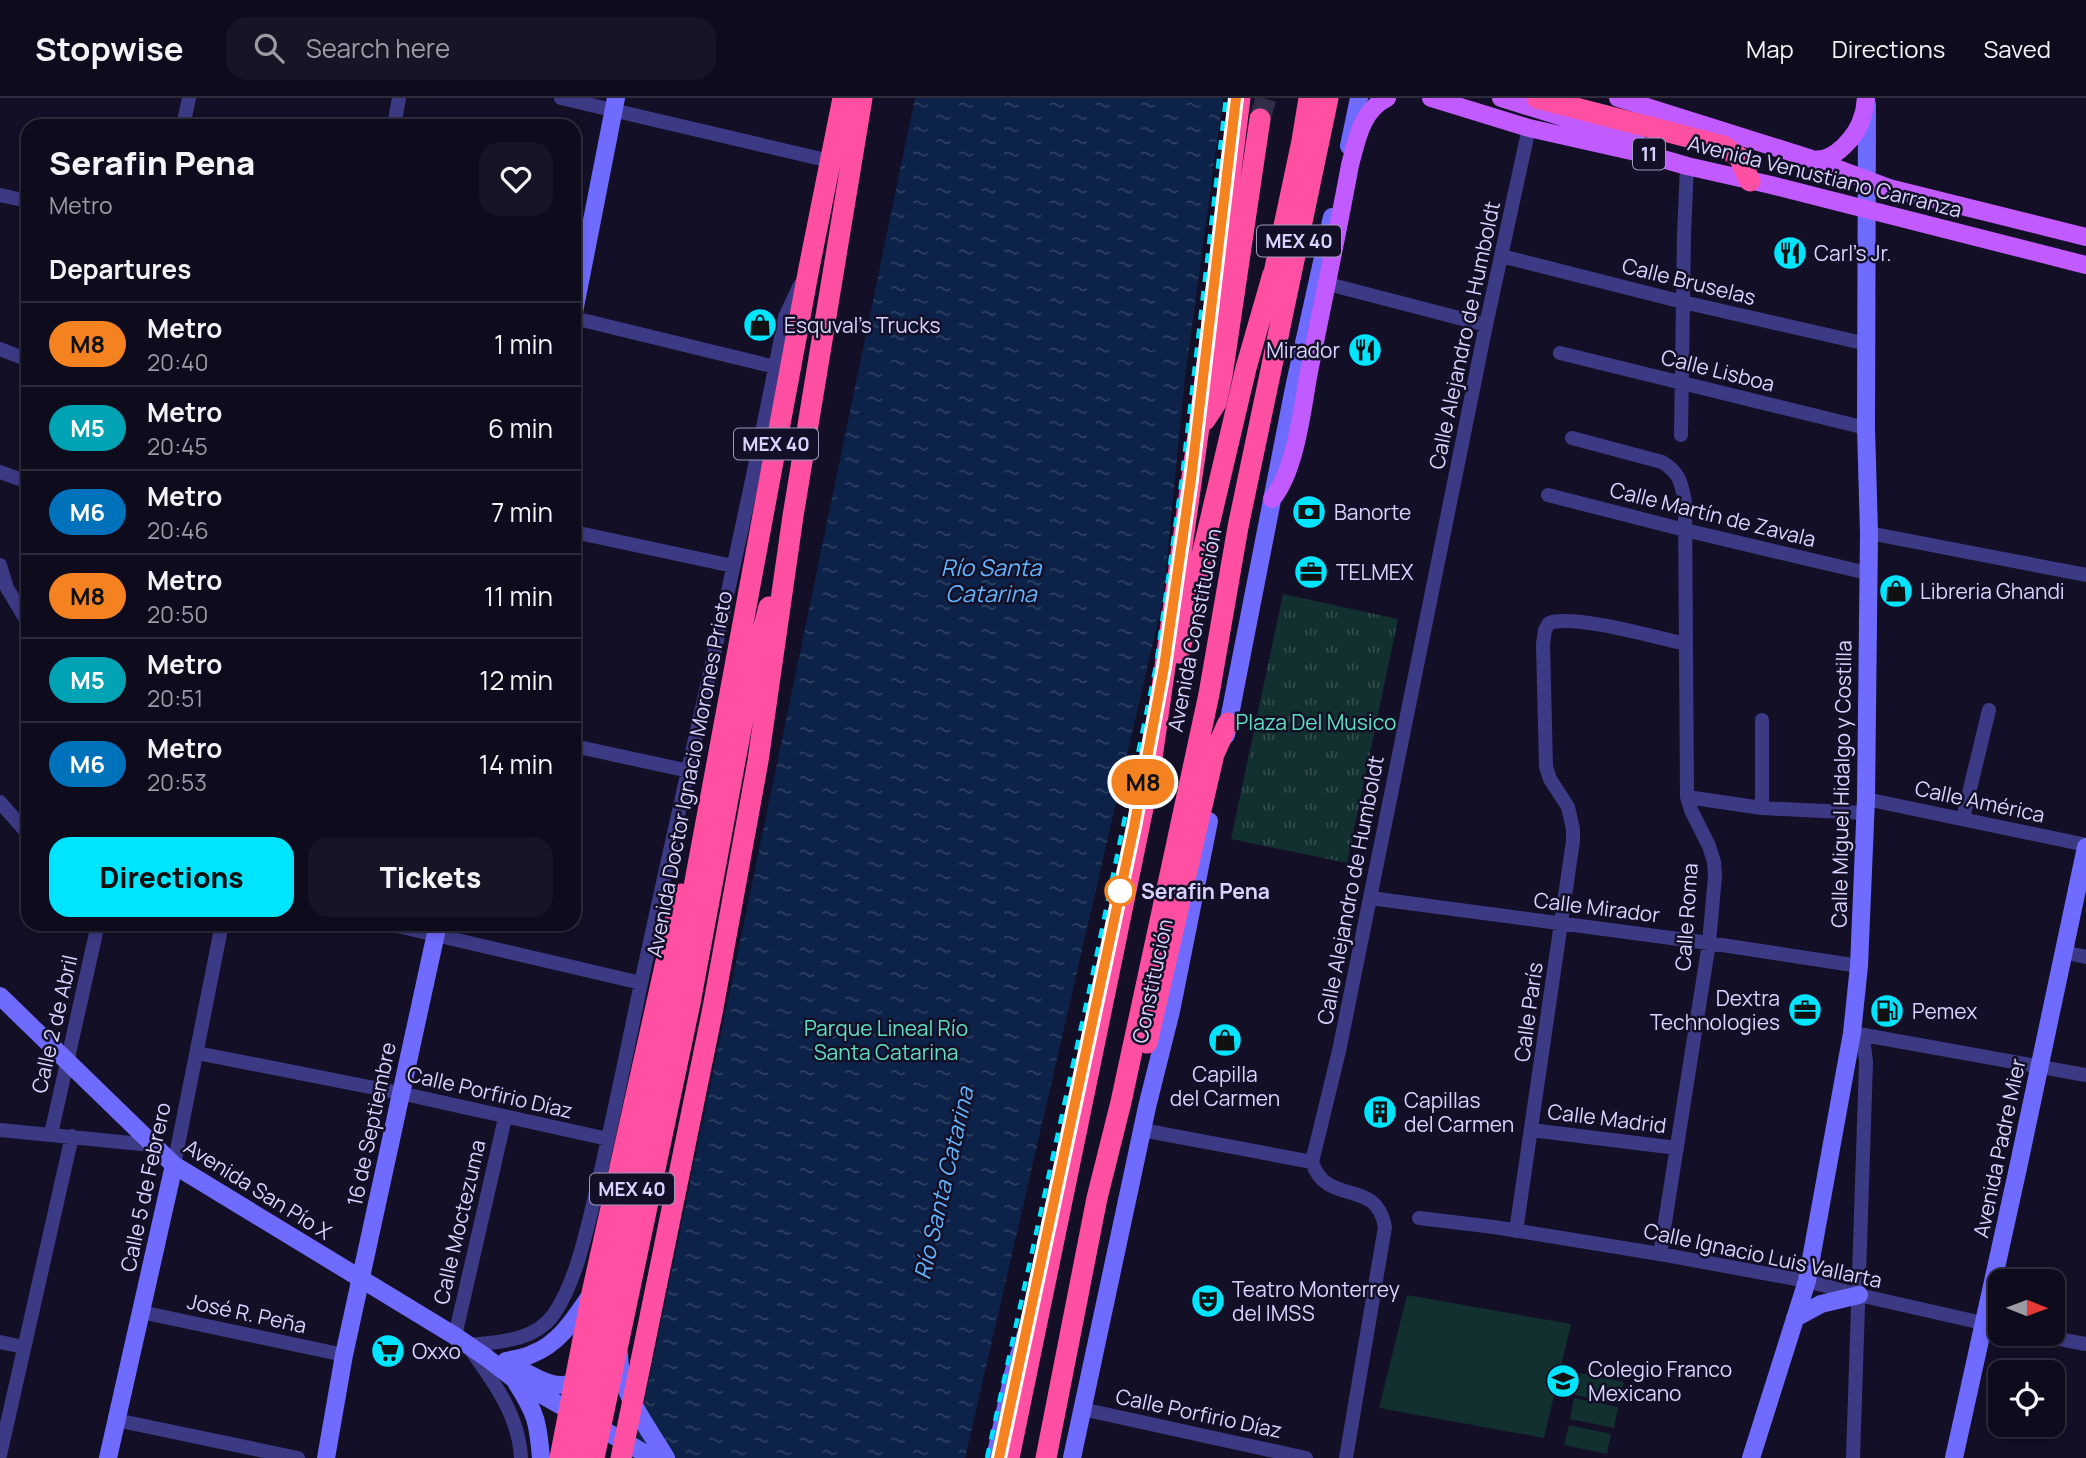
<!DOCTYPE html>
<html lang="en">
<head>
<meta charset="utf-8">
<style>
  :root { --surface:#0e0b1c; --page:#171425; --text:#f1f3f6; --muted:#9b9ba3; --line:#2e2b3b; --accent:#00e5ff }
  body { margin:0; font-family:Manrope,sans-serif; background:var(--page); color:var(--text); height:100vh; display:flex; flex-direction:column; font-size:26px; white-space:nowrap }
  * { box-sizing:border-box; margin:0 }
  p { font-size:23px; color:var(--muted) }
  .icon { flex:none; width:38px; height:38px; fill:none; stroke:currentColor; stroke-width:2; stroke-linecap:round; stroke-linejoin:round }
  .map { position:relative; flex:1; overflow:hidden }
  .drawer { position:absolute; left:21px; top:21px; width:560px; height:812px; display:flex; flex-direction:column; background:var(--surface); border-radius:21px; box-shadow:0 4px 10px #0003,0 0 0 2px var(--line) }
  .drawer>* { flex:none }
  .badge { padding:0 14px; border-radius:23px; font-size:24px; line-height:46px }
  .needle { width:46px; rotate:91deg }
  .fabs { position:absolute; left:1988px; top:1171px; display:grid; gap:14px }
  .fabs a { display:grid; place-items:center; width:77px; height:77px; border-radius:14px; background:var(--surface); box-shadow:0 4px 10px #0003,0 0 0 2px var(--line); font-size:35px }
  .map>.badge { position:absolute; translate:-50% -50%; box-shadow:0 0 0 4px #fff }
  h2 { padding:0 28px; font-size:26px; line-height:63px }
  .round { display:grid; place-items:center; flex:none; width:74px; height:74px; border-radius:21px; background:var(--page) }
  .summary { display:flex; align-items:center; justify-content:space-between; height:119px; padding:0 28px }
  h1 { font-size:33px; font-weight:800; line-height:52px }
  .primary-button { display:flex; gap:14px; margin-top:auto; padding:14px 28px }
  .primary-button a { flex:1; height:80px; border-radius:21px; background:var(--accent); color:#111; font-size:28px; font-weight:800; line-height:80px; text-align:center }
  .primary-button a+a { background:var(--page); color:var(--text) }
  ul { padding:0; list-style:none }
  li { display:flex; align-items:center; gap:21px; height:84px; padding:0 28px; border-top:2px solid var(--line) }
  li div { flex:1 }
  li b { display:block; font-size:26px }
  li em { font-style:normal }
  li .badge { min-width:77px; font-weight:700; text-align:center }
  header { display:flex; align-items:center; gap:42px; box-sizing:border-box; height:98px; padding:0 35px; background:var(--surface); border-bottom:2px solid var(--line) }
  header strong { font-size:33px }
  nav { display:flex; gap:38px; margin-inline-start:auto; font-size:24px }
  .search { width:490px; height:63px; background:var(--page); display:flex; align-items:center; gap:18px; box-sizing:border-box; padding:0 24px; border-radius:21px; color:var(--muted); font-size:26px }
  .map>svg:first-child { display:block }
  .green { fill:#12302f }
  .park { fill:url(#park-tufts) }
  .water { fill:url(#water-ripples) }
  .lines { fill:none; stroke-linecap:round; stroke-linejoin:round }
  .highway-tunnel { stroke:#312d47; stroke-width:21; stroke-dasharray:21 10; stroke-linecap:butt }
  .street { stroke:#3d3a85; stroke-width:14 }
  .secondary { stroke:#6f6bff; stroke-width:18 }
  .primary { stroke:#c25bff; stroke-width:18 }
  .highway { stroke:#ff4fa3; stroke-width:21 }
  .rail { stroke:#00e5ff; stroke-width:4.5; stroke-dasharray:10 9; stroke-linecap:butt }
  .highway-bridge { stroke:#ff4fa3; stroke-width:21 }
  .line-casing { stroke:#fff; stroke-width:16 }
  .line { stroke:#f58220; stroke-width:10 }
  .stop-dot { fill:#fff; stroke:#f58220; stroke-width:3.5 }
  .labels { text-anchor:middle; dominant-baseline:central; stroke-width:5; stroke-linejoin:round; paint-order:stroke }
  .shield { fill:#130f26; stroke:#9e99be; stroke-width:2 }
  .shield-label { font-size:19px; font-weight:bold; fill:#d9d4ff }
  .street-label { font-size:21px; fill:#d9d4ff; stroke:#130f26 }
  .poi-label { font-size:21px; fill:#d9d4ff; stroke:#130f26; text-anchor:start }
  .park-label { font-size:21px; fill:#5fe0c0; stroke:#130f26 }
  .stop-label { font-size:21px; font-weight:bold; fill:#d9d4ff; stroke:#130f26; text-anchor:start }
  .water-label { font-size:23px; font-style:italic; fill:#62b6ff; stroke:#130f26 }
</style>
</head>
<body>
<header>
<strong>Stopwise</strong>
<div class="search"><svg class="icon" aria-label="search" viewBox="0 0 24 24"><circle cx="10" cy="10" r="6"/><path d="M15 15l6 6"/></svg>Search here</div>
<nav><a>Map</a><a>Directions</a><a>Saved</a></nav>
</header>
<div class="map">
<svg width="2086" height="1360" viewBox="0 0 2086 1360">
  <defs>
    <pattern id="park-tufts" width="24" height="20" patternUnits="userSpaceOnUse" patternTransform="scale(1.75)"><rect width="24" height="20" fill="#12302f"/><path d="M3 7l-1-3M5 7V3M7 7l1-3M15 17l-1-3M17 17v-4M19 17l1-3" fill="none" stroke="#344d4e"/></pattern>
    <pattern id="water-ripples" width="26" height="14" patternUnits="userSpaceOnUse" patternTransform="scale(1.75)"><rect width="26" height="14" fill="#0c2248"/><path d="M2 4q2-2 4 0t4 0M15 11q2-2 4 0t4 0" fill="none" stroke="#2f4163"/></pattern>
  </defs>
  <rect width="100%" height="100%" fill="#130f26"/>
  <path class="green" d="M1407,1197L1571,1226L1544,1340L1379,1310Z
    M1580,1275L1624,1284L1619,1306L1575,1297Z
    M1574,1300L1618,1309L1614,1330L1570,1321Z
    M1569,1327L1611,1336L1607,1356L1564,1347Z"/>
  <path class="park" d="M1283,496L1398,521L1347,765L1231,741Z"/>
  <path class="water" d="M915,0H1223L1185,280L1163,501L965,1360H633Z"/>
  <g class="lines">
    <path class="highway-tunnel" d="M1260,21L1266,0"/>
    <path class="street" d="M561,0L830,63
      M183,28L189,0
      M394,28L399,0
      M0,97L28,103
      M1501,158L1683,204L1867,246
      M1328,186L1486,227
      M574,220L775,269
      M0,251L28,262
      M1560,255L1866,330
      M1681,337L1684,136L1687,68
      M1572,340L1662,364C1680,375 1681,384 1685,404L1687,699L1691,712L1709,748L1714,764L1715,778L1709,845L1660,1156
      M0,374L28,384
      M1548,397L1685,432L1867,475
      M574,434L733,468
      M1869,435L2086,477
      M0,467L7,490L28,525
      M574,648L689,673
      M1687,699L1762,710L1865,715
      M1866,701L2086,747
      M0,704L28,736
      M1762,710V622
      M1963,720L1989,612
      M1370,800L1709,845L1859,868
      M389,826L641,885
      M2063,854L2086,859
      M1853,935L2086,977
      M1851,939L1864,947L1866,964L1853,1360
      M197,955L400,995L608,1041
      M0,1032L151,1047
      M1142,1032L1312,1064
      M1531,1032L1677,1050
      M51,1036L98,826
      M174,1067L222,826
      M1419,1120L1494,1129L1660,1156L1807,1183L1859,1197L2000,1229
      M1516,1133L1573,743V731L1568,709L1550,681L1546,669L1543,546L1545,532L1549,525C1574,516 1655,539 1685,546
      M141,1214L344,1257
      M2032,1236L2086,1246
      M455,1238L505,1020
      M0,1244L24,1249
      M467,1247C498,1244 534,1244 554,1216C576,1184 587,1131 596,1094C612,1026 626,958 640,890C688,666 742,444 785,219L800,187
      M470,1251C494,1284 519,1318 521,1360
      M1082,1311L1306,1360
      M116,1322L298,1360
      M0,1357L72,1038
      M1346,1360L1385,1129C1376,1078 1327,1110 1312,1064L1339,953L1486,227L1529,30"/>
    <path class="secondary" d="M1349,48L1359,0
      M574,214L616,0
      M1226,637L1294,290L1332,119
      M0,898L174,1067L455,1238L487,1260L514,1281L653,1360
      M1795,1220L1821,1206L1859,1197
      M619,1256C619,1294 648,1329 666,1360
      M506,1263C514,1261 524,1260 532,1256C559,1246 575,1220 590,1198
      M507,1264C532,1277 558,1299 583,1279
      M516,1284C536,1315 538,1324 541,1360
      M108,1360L174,1067
      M326,1360L344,1257L438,826
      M995,1360L1014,1272L1032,1218
      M1072,1360L1147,1009L1171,913L1209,723
      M1751,1360L1807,1183L1852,935L1859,868L1866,701L1869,435L1866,330L1867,7
      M1954,1360L2018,1070L2086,749"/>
    <path class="primary" d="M1431,0L1529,30L1649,57L1687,68L1771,87L2086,167
      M1501,0L1630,40L1638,45L1649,57
      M1618,0L1806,59L1889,90L2086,139
      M1811,61C1834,66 1858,37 1863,17C1865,12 1865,5 1866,0
      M1272,401C1295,374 1302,314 1308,279C1322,208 1337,138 1350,67C1357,42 1361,13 1387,0"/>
    <path class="highway" d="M1537,0L1723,48L1739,59L1750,83
      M1271,189L1302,43L1309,0
      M1205,322L1216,305L1222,278L1260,21
      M1179,555L1246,270L1273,176
      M688,821L809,170L843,0
      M1147,945L1214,656L1228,625
      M641,1263L713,910L758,663L793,418L862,0
      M560,1360L592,1195L681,796
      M594,1360L690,905L751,577L769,509
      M1009,1360L1149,681L1199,329L1240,0
      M1046,1360L1097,1100L1121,1004L1209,596L1238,429L1328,0"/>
    <path class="rail" d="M987,1360L1093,875L1156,568L1182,380L1226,0
      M999,1360L1076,1004"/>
    <path class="highway-bridge" d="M575,1360L688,821
      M621,1360L641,1263"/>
  </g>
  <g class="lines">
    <g class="line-casing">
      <path id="line" d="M999,1360L1134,729L1164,569L1191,381L1236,0"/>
    </g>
    <use href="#line" class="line"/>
  </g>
  <defs>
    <g id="restaurant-disc" transform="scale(1.75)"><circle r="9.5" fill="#00e5ff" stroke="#130f26"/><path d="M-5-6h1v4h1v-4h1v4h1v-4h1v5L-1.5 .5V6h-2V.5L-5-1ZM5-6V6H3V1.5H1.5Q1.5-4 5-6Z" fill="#111"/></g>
    <g id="shop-disc" transform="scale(1.75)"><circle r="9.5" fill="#00e5ff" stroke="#130f26"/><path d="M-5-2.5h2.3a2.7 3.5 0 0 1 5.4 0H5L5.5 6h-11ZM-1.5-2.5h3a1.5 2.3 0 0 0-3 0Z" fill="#111"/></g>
    <g id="bank-disc" transform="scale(1.75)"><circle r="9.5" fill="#00e5ff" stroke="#130f26"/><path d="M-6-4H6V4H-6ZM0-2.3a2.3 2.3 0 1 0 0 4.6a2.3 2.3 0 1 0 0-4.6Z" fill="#111"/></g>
    <g id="office-disc" transform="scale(1.75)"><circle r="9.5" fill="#00e5ff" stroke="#130f26"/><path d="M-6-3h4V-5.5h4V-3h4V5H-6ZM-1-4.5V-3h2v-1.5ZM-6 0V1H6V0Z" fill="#111"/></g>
    <g id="fuel-disc" transform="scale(1.75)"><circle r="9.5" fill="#00e5ff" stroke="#130f26"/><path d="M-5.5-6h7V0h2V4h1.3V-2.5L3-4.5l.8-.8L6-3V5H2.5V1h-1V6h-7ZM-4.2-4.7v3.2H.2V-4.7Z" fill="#111"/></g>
    <g id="building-disc" transform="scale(1.75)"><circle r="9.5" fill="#00e5ff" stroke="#130f26"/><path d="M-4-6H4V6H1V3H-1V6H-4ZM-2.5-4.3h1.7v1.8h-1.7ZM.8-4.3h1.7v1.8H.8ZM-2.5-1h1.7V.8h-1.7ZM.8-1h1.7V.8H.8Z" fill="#111"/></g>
    <g id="theatre-disc" transform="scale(1.75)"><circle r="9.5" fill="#00e5ff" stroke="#130f26"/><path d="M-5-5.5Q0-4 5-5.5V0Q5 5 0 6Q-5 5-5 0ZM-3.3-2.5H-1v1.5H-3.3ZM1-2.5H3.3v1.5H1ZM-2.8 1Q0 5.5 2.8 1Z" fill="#111"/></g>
    <g id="supermarket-disc" transform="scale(1.75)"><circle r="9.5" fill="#00e5ff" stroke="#130f26"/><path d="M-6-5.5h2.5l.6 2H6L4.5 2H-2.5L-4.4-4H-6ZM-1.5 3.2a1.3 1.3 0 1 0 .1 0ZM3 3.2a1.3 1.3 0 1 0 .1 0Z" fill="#111"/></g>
    <g id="school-disc" transform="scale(1.75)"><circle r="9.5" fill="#00e5ff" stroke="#130f26"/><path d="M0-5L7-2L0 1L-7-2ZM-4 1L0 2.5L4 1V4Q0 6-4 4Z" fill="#111"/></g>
  </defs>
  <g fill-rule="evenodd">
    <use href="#restaurant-disc" x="1790" y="155"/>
    <use href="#shop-disc" x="760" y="227"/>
    <use href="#restaurant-disc" x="1365" y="252"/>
    <use href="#bank-disc" x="1309" y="414"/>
    <use href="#office-disc" x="1311" y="474"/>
    <use href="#shop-disc" x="1896" y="493"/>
    <use href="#office-disc" x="1805" y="912"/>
    <use href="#fuel-disc" x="1887" y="913"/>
    <use href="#shop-disc" x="1225" y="942"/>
    <use href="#building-disc" x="1380" y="1014"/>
    <use href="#theatre-disc" x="1208" y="1203"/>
    <use href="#supermarket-disc" x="388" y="1253"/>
    <use href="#school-disc" x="1563" y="1283"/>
  </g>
  <circle class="stop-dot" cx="1120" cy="793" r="14"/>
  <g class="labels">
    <g class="shield">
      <rect x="1633" y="40.5" width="32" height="31" rx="5"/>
      <rect x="1257" y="127.5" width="84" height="31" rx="5"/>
      <rect x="734" y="330.5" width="84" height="31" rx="5"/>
      <rect x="590" y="1075.5" width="84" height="31" rx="5"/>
    </g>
    <g class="shield-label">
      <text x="1649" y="56">11</text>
      <text x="1299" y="143">MEX 40</text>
      <text x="776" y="346">MEX 40</text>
      <text x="632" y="1091">MEX 40</text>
    </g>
    <g class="street-label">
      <text transform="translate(1825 78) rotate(14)">Avenida Venustiano Carranza</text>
      <text transform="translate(1689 183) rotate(14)">Calle Bruselas</text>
      <text transform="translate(1464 237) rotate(-78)">Calle Alejandro de Humboldt</text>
      <text transform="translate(1718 272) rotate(14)">Calle Lisboa</text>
      <text transform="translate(1713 416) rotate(14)">Calle Martín de Zavala</text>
      <text transform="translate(1194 532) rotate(-79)">Avenida Constitución</text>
      <text transform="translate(689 676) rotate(-79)">Avenida Doctor Ignacio Morones Prieto</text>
      <text transform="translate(1841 686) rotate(-89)">Calle Miguel Hidalgo y Costilla</text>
      <text transform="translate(1980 703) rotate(12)">Calle América</text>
      <text transform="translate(1350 792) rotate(-79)">Calle Alejandro de Humboldt</text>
      <text transform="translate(1597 809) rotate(7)">Calle Mirador</text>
      <text transform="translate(1686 819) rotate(-86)">Calle Roma</text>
      <text transform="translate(1152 883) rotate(-78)">Constitución</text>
      <text transform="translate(1528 914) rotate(-82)">Calle París</text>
      <text transform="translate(54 926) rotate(-77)">Calle 2 de Abril</text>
      <text transform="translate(490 994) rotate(13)">Calle Porfirio Díaz</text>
      <text transform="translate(1607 1020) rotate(7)">Calle Madrid</text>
      <text transform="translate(371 1026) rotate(-78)">16 de Septiembre</text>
      <text transform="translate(1999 1050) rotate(-78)">Avenida Padre Mier</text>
      <text transform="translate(145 1089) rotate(-78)">Calle 5 de Febrero</text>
      <text transform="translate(258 1091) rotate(32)">Avenida San Pío X</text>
      <text transform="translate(459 1124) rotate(-77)">Calle Moctezuma</text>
      <text transform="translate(1763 1157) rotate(12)">Calle Ignacio Luis Vallarta</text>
      <text transform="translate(247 1215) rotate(12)">José R. Peña</text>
      <text transform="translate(1199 1315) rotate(12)">Calle Porfirio Díaz</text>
    </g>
    <g class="poi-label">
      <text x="1814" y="155">Carl's Jr.</text>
      <text x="784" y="227">Esquval's Trucks</text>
      <text x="1340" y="252" text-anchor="end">Mirador</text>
      <text x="1334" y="414">Banorte</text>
      <text x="1336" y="474">TELMEX</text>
      <text x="1920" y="493">Libreria Ghandi</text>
      <text x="1780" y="900" text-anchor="end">Dextra<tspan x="1780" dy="24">Technologies</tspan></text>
      <text x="1912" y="913">Pemex</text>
      <text x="1225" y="976" text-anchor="middle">Capilla<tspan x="1225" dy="24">del Carmen</tspan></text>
      <text x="1404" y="1002">Capillas<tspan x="1404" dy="24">del Carmen</tspan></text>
      <text x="1232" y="1191">Teatro Monterrey<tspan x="1232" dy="24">del IMSS</tspan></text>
      <text x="412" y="1253">Oxxo</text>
      <text x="1588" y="1271">Colegio Franco<tspan x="1588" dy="24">Mexicano</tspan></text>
    </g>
    <g class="park-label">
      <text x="1316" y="624">Plaza Del Musico</text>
      <text x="886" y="930">Parque Lineal Río<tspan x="886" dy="24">Santa Catarina</tspan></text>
    </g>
    <g class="stop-label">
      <text x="1141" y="793">Serafin Pena</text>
    </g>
    <g class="water-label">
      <text x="991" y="469">Río Santa<tspan x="991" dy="26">Catarina</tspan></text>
      <text transform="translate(943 1085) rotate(-77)">Río Santa Catarina</text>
    </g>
  </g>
</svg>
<div class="fabs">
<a><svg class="needle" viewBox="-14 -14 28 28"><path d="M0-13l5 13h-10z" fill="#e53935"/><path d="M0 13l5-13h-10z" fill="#9b9ba3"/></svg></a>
<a><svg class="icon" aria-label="locate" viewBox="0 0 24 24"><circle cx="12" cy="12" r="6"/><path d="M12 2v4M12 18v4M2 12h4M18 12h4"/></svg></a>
</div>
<b class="badge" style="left:1143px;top:684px;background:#f58220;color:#111">M8</b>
<section class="drawer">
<div class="summary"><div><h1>Serafin Pena</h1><p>Metro</p></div><a class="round"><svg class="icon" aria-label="heart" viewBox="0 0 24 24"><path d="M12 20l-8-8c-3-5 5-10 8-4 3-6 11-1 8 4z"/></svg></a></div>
<h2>Departures</h2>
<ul>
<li><span class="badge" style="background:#f58220;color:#111">M8</span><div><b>Metro</b><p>20:40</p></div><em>1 min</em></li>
<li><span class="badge" style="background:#00a3b4;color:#fff">M5</span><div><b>Metro</b><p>20:45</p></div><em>6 min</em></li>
<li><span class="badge" style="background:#0072bc;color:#fff">M6</span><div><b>Metro</b><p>20:46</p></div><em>7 min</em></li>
<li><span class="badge" style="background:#f58220;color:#111">M8</span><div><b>Metro</b><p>20:50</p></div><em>11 min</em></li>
<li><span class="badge" style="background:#00a3b4;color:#fff">M5</span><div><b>Metro</b><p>20:51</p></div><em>12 min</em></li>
<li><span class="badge" style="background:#0072bc;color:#fff">M6</span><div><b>Metro</b><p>20:53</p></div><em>14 min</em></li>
</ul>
<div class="primary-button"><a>Directions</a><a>Tickets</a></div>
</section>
</div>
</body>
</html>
